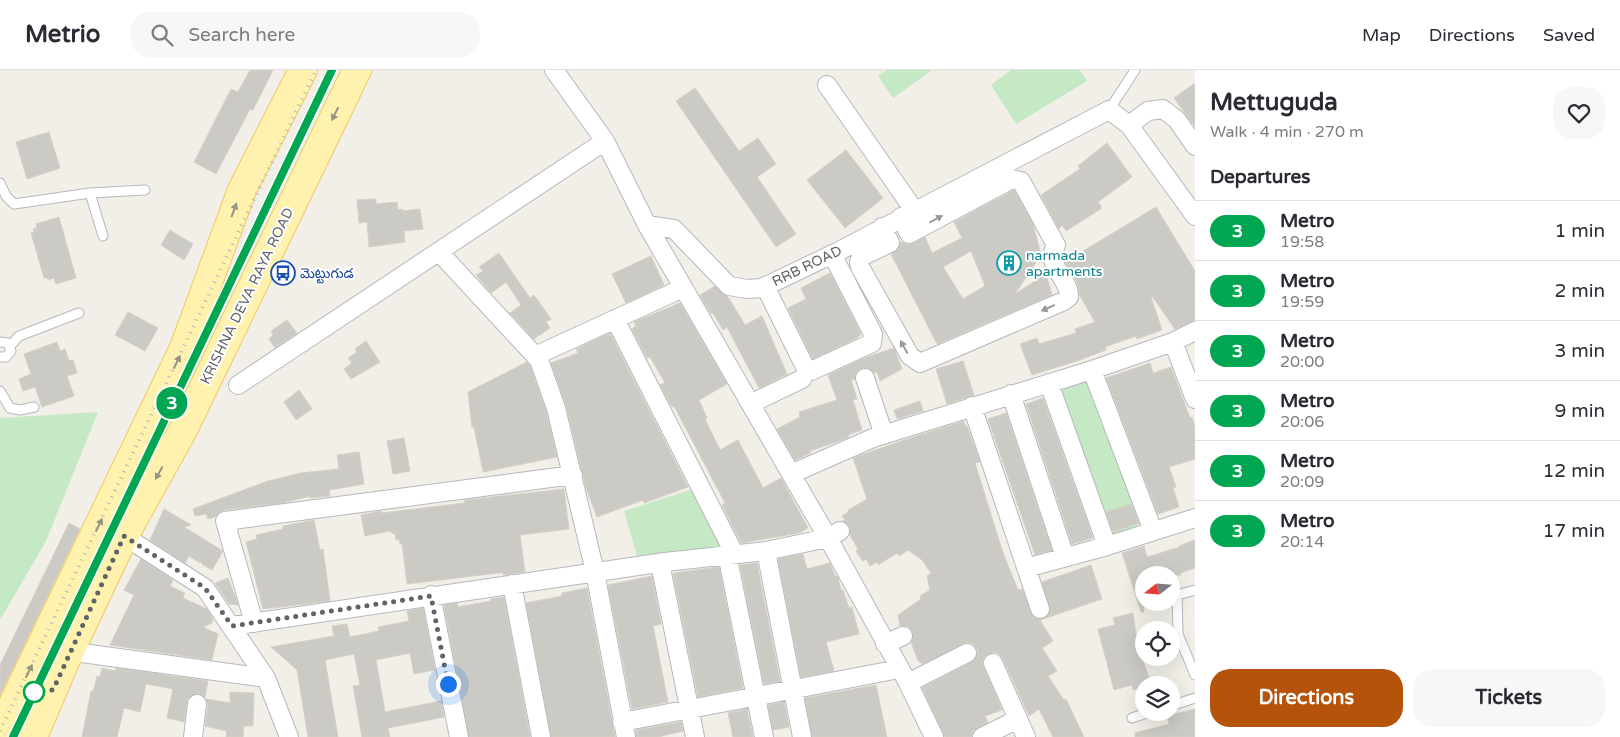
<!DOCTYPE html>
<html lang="en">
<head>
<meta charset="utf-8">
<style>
  :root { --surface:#fff; --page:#f7f7f7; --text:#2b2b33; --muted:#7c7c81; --line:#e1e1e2; --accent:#b45309 }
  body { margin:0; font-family:"Varela Round","Noto Sans Telugu",sans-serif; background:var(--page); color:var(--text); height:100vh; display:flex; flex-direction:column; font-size:19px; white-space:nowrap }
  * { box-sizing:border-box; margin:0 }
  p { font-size:16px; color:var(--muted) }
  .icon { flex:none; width:28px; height:28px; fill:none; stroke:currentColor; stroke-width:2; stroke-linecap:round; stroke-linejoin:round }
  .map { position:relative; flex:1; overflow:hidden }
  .drawer { display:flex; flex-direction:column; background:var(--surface); width:425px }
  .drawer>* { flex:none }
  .badge { padding:0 10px; border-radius:16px; font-size:18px; line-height:32px }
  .needle { width:32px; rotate:253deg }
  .tools { position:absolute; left:1135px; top:496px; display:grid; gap:10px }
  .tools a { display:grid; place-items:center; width:45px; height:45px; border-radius:50%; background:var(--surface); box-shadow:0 5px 20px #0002; font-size:25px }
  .you { position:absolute; width:25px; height:25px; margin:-12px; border:4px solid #fff; border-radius:50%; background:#1a73e8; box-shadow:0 0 0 8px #1a73e833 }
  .map>.badge { position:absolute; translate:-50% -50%; box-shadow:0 0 0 2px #fff }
  h2 { padding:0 15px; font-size:19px; line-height:45px }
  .round { display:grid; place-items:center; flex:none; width:52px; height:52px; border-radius:20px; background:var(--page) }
  .head { display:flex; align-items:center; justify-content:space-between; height:85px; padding:0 15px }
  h1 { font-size:24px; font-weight:700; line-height:38px }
  .cta { display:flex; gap:10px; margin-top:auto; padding:10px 15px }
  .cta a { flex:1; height:58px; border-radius:20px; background:var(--accent); color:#fff; font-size:20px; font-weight:700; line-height:58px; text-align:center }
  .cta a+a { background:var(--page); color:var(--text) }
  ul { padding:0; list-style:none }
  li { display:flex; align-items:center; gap:15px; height:60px; padding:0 15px; border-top:1px solid var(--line) }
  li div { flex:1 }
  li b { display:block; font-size:19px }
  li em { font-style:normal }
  li .badge { min-width:55px; font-weight:700; text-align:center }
  header { display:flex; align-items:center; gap:30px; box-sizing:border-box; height:70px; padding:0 25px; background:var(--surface); border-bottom:1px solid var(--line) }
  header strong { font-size:24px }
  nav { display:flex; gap:28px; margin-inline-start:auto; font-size:18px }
  .search { width:350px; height:45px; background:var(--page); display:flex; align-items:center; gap:12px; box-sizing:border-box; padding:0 18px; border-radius:20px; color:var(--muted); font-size:19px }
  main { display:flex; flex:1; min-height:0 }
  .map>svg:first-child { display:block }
  .green { fill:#c5e8c5 }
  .building { fill:#cccac5; stroke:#d6d1c6; fill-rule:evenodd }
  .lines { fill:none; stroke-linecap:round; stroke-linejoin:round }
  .lane-casing { stroke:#b5b8bc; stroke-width:11 }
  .street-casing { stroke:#b5b8bc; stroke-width:20 }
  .primary-casing { stroke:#f2c960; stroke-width:30 }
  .lane { stroke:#fff; stroke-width:9 }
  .street { stroke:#fff; stroke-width:18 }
  .primary { stroke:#fff2af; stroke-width:28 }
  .rail { stroke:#b6b7b8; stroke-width:4; stroke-dasharray:1 6; stroke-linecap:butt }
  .oneway { fill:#979581 }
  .oneway2 { fill:#979a9d }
  .line-casing { stroke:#fff; stroke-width:11 }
  .line { stroke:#00a651; stroke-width:8 }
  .walk { stroke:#5f6368; stroke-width:5; stroke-dasharray:0 9 }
  .stop-dot { fill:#fff; stroke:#00a651; stroke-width:2.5 }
  .labels { text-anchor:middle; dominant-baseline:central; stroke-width:4; stroke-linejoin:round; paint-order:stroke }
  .culture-label { font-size:14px; fill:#0d838f; stroke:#fff; text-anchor:start }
  .street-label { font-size:14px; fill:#5f6368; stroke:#fff }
  .transit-label { font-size:14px; fill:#164399; stroke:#fff; text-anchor:start }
</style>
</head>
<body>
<header>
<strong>Metrio</strong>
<div class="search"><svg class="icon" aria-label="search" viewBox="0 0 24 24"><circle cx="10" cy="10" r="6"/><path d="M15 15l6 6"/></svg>Search here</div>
<nav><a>Map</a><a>Directions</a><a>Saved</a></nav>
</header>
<main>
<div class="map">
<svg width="1195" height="667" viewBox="0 0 1195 667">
  <rect width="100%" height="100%" fill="#f1efe8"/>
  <path class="green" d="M887,0H932L893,28L878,6Z
    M1011,0H1080L1087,11L1016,54L991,15Z
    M1092,300L1153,461L1107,476L1049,313Z
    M98,342L46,471L0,550V348Z
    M697,418L734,483L640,496L624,441Z"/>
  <path class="building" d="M250,0H273L253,40L250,39L216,104L194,92L231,19L238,22Z
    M1195,13V57L1174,28Z
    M695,18L739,81L758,68L776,94L757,107L796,164L776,177L676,31Z
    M49,62L60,98L27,109L16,72Z
    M1107,73L1132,107L1098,132L1102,138L1066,161L1062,155L1059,159L1041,125L1080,99L1078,96Z
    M846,80L883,128L845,158L807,110Z
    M1014,120L1033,154L1041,185L1015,224L1046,204L1052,225L937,274L891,184L898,179L900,172L909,175L925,167L932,183L962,168L954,152ZM971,181L985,216L963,229L943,197Z
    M376,129V134L397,132L398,140L403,139V141L420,139L423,159L404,161L405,172L369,177L367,152L359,153L357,130Z
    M1156,137L1195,201V250L1175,259L1152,226L1151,227L1162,260L1137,269L1136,266L1105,277L1106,280L1077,291L1032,305L1020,274L1037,268L1039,274L1076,263L1075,259L1095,252L1080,226L1076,210L1065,192Z
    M59,147L76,208L56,214L54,208L48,210V208H44L31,163L34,162L33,159L37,158L36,154Z
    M170,160L193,174L184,190L161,175Z
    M499,183L530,228L534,225L551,249L546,252L550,258L534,269L510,243L521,235L506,212L491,223L476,205L483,201L479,197Z
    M651,186L664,215L626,233L612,204Z
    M830,203L861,264L857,268L813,289L788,238L806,229L801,218Z
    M715,216L728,227L745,255L762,246L787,304L759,318L727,257L723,260L713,243L711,244L700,225Z
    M680,233L727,314L699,330L707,348L705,349L720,380L738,370L763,418L781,408L808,458L799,463L741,473L722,435L725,433L674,336L672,337L660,315L665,313L650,287L647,288L632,259L636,256L634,252Z
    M128,242L158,258L145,281L115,265Z
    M287,250L297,263L275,278L269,269L273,265L271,261Z
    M610,263L688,417L644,433L643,430L597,447L586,418L566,335L551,293L578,283L576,279Z
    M366,271L380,292L351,309L344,299L352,293L348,288L357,282L355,279Z
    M57,272L60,281L65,279L69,291L73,290L77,303L67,306L74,326L42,337L35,317L23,321L19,309L31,304L24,284Z
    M894,278L902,299L880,311L877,302L874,303L868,298H862L857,301L855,309L851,310L857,329L853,330L862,360L848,365L849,367L839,371L810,381L811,383L795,390L777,359L800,347L799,342L837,330L828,305L864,288Z
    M963,291L974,325L947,334L936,299Z
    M527,292L530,296L546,341L557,387L483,402L474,357H472L468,322Z
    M1150,293L1153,303L1171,297L1190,348L1192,347L1195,357V389L1169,397L1176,417L1173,418L1179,437L1158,444L1106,308Z
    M299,320L312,339L296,350L284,332Z
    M1043,328L1093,468L1072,474L1026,334Z
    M920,331L923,341L897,349L894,340Z
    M1006,343L1052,480L1035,485L988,349Z
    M964,351L965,356H967L980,392L975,393L1003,483L1018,520L1022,519L1033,547L1043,549L1050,542L1042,512L1091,495L1102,529L1040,550L1053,571L1042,578L1057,601L1048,606L1064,630L1066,629L1084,667H1053L1039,639L1029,646L1003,589L999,584L994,582L985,586L982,592L1002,640L985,646L988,652L973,661L971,667H945L922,618L972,592L978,584L977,579L973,574L967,572L923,594L918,591L911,572L913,562L909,557L900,556L898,545L921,529L920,526L930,520L927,506L931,503L922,490L908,480L899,486L897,483L878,495L877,492L870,496L866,489L863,491L856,481L858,479L850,465L849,456L843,451L845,450L842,446L849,441L848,440L867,429L853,388L904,370Z
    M404,368L410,401L393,404L387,371Z
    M359,382L364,414L329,420L330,426L310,428V426L283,433L224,440L215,447L208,449L206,444L195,446L193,439L268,411L301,403L339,399L337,385Z
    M564,419L569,459L520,465L525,502L503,505V503H498L407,514L402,473L400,474L399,469L396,470L395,463L392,464L391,461L365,466L361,445L381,441L382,443L465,433L464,430Z
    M1131,434L1139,453L1113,462L1106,442Z
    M164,439L191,455L184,457L223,481L212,500L202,494L201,491L200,493L189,486L185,493L150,470Z
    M314,450L320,480L323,479L330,531L263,539L246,472L257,469L256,465L283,459V456Z
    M69,453L80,459L0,625V595Z
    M1195,470V498L1180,503L1181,505H1144V542H1141L1122,483L1144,476L1147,487L1180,477L1179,476Z
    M803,484L807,499L830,493L835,506L838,507L841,520H843L849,538L852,537L859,564L826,572L834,601L801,607L778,489Z
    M141,489L173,510L170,516L185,523L183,528L207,539L213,549L212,553L203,557L218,564L212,590L110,575L134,525L124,520Z
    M757,493L780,611L764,614L740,495Z
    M719,497L743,618L698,627L673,503Z
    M652,506L661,554L653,556L668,632L632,639L608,515Z
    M228,508L235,526L238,535L229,534L215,513Z
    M587,518L615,667H551L526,533L562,526V523Z
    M504,527L530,667H469L444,535L457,533L458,537L491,531V529Z
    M423,538L435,600L414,604L410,583L376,590L385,642L441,631L444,647L388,658L390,667H362L353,616L360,615L354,584L325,590L338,667H308L297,600L271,577L334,566L332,556L347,554L350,567L379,561L378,557L409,551L407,541Z
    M1133,543L1138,578L1152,615H1144V617L1133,620L1132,615L1114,620L1098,559L1115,555L1113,548Z
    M102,598L115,601L116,598L208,611L205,627L198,623L188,628L184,652L167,648L173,619L146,614L140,642L124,638L117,667H82L91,621L93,622L97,606L100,607Z
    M876,615L887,667H812L805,628Z
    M230,622L254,623L253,656H244L243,667H226L227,661L205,656L208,635L206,629L230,633Z
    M784,632L789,657L773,660L768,635Z
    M747,639L753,667H733L728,643Z
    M1195,639V667H1135V663L1169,654L1167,646Z
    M681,652L683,661L658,667H636V660Z"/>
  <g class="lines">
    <g class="lane-casing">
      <path id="lane" d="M1109,40L1135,0
        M0,113L6,126L14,134L90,123L145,120
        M90,123L103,166
        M0,272L8,273L11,281L6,287H0
        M10,276L19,266L79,243
        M0,321L10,338L20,340L34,337
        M1195,520L1177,525L1178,564L1195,605
        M1171,636L1195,628
        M1132,648L1150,642"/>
    </g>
    <g class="street-casing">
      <path id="street" d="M554,0L605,71L647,155L828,468L908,613L934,667
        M827,15L914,140
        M1129,55L1148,41L1163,39L1177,50L1195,76
        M647,155L674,159L729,216L747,219L762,218L839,181L1109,40L1129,55L1195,146
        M882,157L890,173L861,187L859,192L860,197L910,286L920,293L1064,231L1069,227C1070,209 1044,195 1056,175L1021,111L1012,109L909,164L901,147
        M439,182L539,290L556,338L595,502L626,667
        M765,216L807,301H811L872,273L873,264L832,184
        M615,249L734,483
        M1173,272L1195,329
        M535,286L683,218
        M1092,300L1153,461
        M865,308L884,365
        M1049,313L1107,476
        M238,315L605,71
        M1011,324L1065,487
        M752,333L802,309
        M972,336L1040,539
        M791,404L873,368L1092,300L1173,272L1195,261
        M124,466L205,518L266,608L289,667
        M766,481L802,667
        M727,484L764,667
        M660,493L695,667
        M1026,498L1107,476L1195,448
        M512,514L541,667
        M431,525L459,667
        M254,553L225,451L573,405
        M231,556L665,492L766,481L828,468L840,461
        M885,574L903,566
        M82,583L266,608
        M908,613L967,583
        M1018,649L1026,667
        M622,652L899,599
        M193,667L197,634
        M982,667L1018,649L993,593"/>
    </g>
    <g class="primary-casing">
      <path id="primary" d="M0,661L184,278L242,120L303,0
        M33,667L66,589L124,466L183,360L357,0"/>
    </g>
    <use href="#lane" class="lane"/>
    <use href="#street" class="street"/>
    <use href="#primary" class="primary"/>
    <path class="rail" d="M0,661L316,0
      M13,667L332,0"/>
  </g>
  <defs><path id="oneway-solid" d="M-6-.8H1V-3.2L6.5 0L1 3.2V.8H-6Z" transform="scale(1.25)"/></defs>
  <g class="oneway">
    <use href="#oneway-solid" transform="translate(335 44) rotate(116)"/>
    <use href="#oneway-solid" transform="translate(234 140) rotate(-70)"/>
    <use href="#oneway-solid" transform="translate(177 292) rotate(-64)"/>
    <use href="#oneway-solid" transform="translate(159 403) rotate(119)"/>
    <use href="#oneway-solid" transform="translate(99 455) rotate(-64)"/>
    <use href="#oneway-solid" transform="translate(29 601) rotate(-64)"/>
  </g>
  <g class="oneway2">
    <use href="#oneway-solid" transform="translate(936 149) rotate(-28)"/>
    <use href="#oneway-solid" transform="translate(1048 238) rotate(156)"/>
    <use href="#oneway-solid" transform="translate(904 277) rotate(-119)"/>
  </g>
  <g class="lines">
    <g class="line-casing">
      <path id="line" d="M13,667L332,0"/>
    </g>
    <use href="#line" class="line"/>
    <path class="walk" d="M34,622L53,620L124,466L205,518L232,556L431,526L448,614"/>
  </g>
  <defs>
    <g id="building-ring" transform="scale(1.25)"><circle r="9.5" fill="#fff" stroke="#0f9aa8" stroke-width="1.5"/><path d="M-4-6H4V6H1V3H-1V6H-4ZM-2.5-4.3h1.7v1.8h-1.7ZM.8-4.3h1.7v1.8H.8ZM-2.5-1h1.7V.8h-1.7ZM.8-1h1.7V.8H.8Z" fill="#0f9aa8"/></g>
    <g id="bus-ring" transform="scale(1.25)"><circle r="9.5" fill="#fff" stroke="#1a4fb4" stroke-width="1.5"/><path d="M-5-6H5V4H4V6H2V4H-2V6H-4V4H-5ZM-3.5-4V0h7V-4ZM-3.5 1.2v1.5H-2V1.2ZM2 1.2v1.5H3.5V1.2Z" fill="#1a4fb4"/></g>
  </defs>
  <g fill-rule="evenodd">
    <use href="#building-ring" x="1009" y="193"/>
    <use href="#bus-ring" x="283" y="203"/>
  </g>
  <circle class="stop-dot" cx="34" cy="622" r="10"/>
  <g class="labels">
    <g class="culture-label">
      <text x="1026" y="185">narmada<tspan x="1026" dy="16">apartments</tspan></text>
    </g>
    <g class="street-label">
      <text transform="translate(807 196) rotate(-26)">RRB ROAD</text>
      <text transform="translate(247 226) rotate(-64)">KRISHNA DEVA RAYA ROAD</text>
    </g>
    <g class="transit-label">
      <text x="300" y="203">మెట్టుగుడ</text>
    </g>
  </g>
</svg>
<div class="tools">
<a><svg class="needle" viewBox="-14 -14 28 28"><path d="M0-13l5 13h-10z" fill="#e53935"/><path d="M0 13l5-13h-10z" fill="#7c7c81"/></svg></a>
<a><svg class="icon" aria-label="locate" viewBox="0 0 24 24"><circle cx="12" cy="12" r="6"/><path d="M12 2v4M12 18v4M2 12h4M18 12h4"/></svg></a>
<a><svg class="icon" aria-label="layers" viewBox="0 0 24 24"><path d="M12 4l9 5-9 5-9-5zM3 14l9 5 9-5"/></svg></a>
</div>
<div class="you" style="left:448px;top:614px"></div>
<b class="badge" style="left:172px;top:333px;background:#00a651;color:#fff">3</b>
</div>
<section class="drawer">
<div class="head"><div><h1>Mettuguda</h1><p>Walk · 4 min · 270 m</p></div><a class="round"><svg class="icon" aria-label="heart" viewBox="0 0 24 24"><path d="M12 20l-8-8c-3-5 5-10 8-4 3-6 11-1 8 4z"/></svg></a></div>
<h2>Departures</h2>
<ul>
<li><span class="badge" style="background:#00a651;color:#fff">3</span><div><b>Metro</b><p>19:58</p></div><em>1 min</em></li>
<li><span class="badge" style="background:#00a651;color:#fff">3</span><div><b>Metro</b><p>19:59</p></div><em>2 min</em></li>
<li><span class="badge" style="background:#00a651;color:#fff">3</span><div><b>Metro</b><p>20:00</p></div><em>3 min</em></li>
<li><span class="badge" style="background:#00a651;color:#fff">3</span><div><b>Metro</b><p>20:06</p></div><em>9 min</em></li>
<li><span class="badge" style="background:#00a651;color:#fff">3</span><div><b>Metro</b><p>20:09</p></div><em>12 min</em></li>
<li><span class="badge" style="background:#00a651;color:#fff">3</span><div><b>Metro</b><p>20:14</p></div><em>17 min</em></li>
</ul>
<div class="cta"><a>Directions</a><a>Tickets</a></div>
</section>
</main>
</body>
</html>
